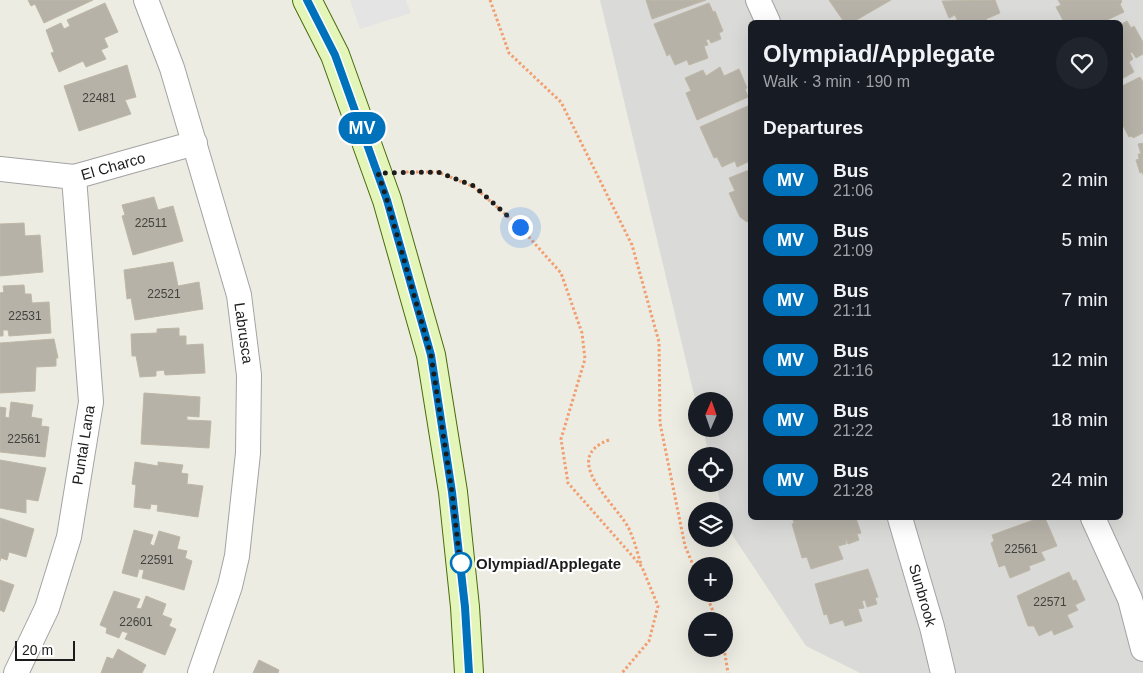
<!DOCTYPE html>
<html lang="en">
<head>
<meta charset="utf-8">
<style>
  :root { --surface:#171b24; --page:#20242c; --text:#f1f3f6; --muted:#9ea1a6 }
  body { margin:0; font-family:Arial,sans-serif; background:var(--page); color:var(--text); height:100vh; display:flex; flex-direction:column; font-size:19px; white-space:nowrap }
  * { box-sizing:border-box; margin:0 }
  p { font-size:16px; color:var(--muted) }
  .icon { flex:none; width:28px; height:28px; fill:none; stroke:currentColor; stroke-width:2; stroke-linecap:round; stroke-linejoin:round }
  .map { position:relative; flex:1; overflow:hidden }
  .panel { position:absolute; left:748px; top:20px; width:375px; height:500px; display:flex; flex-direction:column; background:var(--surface); border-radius:8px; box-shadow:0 5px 20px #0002 }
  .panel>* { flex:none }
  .badge { padding:0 10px; border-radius:16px; font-size:18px; line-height:32px }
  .needle { width:32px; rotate:2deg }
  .fabs { position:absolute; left:688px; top:392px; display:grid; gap:10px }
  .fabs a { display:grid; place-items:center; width:45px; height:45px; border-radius:50%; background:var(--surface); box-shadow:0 5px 20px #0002; font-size:25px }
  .scale { position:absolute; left:15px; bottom:12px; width:60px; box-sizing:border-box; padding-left:5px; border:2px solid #1c1c1c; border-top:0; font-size:14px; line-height:18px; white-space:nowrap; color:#1c1c1c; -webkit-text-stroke:4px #fff; paint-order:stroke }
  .you { position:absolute; width:25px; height:25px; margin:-12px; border:4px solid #fff; border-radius:50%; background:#1a73e8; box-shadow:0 0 0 8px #1a73e833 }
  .map>.badge { position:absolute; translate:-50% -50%; box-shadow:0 0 0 2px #fff }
  h2 { padding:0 15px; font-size:19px; line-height:45px }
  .round { display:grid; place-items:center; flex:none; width:52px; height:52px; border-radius:26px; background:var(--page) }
  .headline { display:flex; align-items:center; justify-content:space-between; height:85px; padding:0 15px }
  h1 { font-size:24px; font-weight:600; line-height:38px }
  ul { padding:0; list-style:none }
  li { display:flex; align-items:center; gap:15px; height:60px; padding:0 15px }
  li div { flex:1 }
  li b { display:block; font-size:19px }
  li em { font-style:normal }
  li .badge { min-width:55px; font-weight:700; text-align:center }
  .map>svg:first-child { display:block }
  .residential { fill:#dadad9; fill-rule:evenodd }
  .parking { fill:#e4e4e4 }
  .building { fill:#b6b2a8; stroke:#beb7a6 }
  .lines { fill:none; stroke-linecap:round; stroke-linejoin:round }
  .street-casing { stroke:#a3a3a3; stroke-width:26 }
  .secondary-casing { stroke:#496c0b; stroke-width:30 }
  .path { stroke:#f19e70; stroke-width:3; stroke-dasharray:2.5 2.5; stroke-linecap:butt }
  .street { stroke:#fff; stroke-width:24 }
  .secondary { stroke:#e3f5b9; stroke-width:28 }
  .line-casing { stroke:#fff; stroke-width:11 }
  .line { stroke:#0072bc; stroke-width:8 }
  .walk { stroke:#1c1c1c; stroke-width:5; stroke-dasharray:0 9 }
  .stop-dot { fill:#fff; stroke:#0072bc; stroke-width:2.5 }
  .labels { text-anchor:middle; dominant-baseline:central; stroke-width:4.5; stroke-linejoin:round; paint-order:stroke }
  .number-label { font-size:12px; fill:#42423f }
  .street-label { font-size:15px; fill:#1c1c1c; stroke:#fff }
  .stop-label { font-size:15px; font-weight:bold; fill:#1c1c1c; stroke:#fff; text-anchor:start }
</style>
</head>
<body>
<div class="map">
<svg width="1143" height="673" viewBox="0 0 1143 673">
  <rect width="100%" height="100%" fill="#edece3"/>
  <path class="residential" d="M600,0H1143V673H860L806,646L725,524L716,484H724V456H709L703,429H724V401L696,403ZM750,22H1120V518H750Z"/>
  <path class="parking" d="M350,0H406L411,13L360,29Z"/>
  <path class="building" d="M28,0H93L44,23L35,4L31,6Z
    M646,0H706L652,19Z
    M829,0H891L853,22H844Z
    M995,0L1000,13L986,19L987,22H958L955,15L949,18L942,1Z
    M1058,0H1121L1122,2L1120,4L1124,12L1103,22H1064L1056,7L1061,5Z
    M105,3L118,32L104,38L108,47L101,50L106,59L86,67L83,61L59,72L51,53L54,52L46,30L61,23L64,29L70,26L67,20Z
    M709,3L713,12L715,11L723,31L719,33L721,39L711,43L709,39L706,40L708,45L704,46L708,58L689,65L687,60L675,65L670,54L667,56L654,24Z
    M1127,21L1131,28L1134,26L1143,42V54L1136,58L1132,52L1130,53L1133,59L1129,62L1134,72L1120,80V25Z
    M127,65L136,97L125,100L131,114L79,131L64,86Z
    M720,67L724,76L739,69L747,88L745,89L748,97L697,120L686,93L691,91L685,78L703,70L706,76Z
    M1140,77L1143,82V133L1133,138L1132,136L1129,137L1120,120V87Z
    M750,105V161L737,167L735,161L722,167L717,157L714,158L700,127Z
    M1143,143V175L1142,172L1140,173L1136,160L1139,159L1138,154H1141L1138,144Z
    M749,170L750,220L747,222L740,217L729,193L735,191L729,178Z
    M154,197L158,210L173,206L183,241L133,255L122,216L125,215L122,205Z
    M24,223L25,236L40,235L43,272L0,276V224Z
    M173,262L178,286L199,282L203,309L135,320L131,298L127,299L124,270Z
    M24,285L25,294H31L32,303L49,302L51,333L9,336L8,330H3V336H0V293L4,292L3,286Z
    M179,328V336H186V345L203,344L205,373L165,375L164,370L156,371V376L140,377L136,356H132L131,334L157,333V329Z
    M54,339L58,358H56V366L36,367L35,391L0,393V343Z
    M144,393L200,397L199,417L187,416V420L211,421L209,448L141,444Z
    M11,402L33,405L31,417L42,419L41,426L49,427L45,457L0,452V407L6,408L5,417L9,418Z
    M0,460L46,468L38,501L26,499V513L0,508Z
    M135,462L158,466V462L183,465L181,473L188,474L187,484L203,486L198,517L157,511L158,505L151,504L150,509L134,507L136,485L132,484Z
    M0,518L34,529L26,557L9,552L7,560L1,558L0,561Z
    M801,518H856L861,533L857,534L859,540L848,544L846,539V544L838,546L843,559L811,569L807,557L802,558L792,524L794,523L793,520Z
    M1039,518H1045L1057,546L1041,552L1045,560L1029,566L1030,570L1010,578L1005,565L999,567L991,543L994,541L992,535Z
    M134,530L153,535L150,544L154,546L159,531L180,537L177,549L187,551L185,558L192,561L184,590L142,578L144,570L139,569L137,577L122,573Z
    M868,569L878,597L875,598L877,604L867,607L865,600L862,601L864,608L858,609L862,621L845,626L843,620L830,624L827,614L824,615L815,584Z
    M1069,572L1073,581L1076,580L1085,600L1075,605L1078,610L1067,615L1073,627L1054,635L1052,630L1039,636L1034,626H1028L1017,596Z
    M0,580L14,585L4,612L0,610Z
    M114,591L140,599L136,608L141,609L146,596L166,604L162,615L172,619L169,626L176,629L165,655L125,639L128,633L122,631L119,638L106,633L107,628L100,625Z
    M118,649L146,665L142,673H101L107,657L113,659Z
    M259,660L279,670L278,673H253Z"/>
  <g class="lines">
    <g class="street-casing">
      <path id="street" d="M146,0L172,68L239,295L249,375L248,453L237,556L230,586L200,673
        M758,0L768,22
        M0,169L74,177L195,143
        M900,518L932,627L943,673
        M1093,518L1130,599L1143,649
        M16,673L47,608L69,537L91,402L74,177"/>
    </g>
    <g class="secondary-casing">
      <path id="secondary" d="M307,0L335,55L387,200L431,355L453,492L465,607L469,673"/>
    </g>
    <path class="path" d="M490,0L509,53L561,102L632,245L659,342L660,423L685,546L696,572
      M401,172H438L474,187L520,227L561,273L582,333L585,359L561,439L568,483L642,567L658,606L649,641L622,673
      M609,440C559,458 615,503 628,527C634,538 637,552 641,564
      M706,594L717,621
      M724,648L728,673"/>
    <use href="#street" class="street"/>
    <use href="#secondary" class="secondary"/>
  </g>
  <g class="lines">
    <g class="line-casing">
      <path id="line" d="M307,0L335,55L387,200L431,355L452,492L465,607L469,673"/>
    </g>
    <use href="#line" class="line"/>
    <path class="walk" d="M461,563V571L452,492L431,355L387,200L378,173L438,172L474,186L520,227"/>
  </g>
  <circle class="stop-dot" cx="461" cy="563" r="10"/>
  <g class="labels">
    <g class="number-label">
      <text x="99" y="98">22481</text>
      <text x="151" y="223">22511</text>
      <text x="164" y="294">22521</text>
      <text x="25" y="316">22531</text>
      <text x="24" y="439">22561</text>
      <text x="1021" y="549">22561</text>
      <text x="157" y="560">22591</text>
      <text x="1050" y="602">22571</text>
      <text x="136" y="622">22601</text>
    </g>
    <g class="street-label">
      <text transform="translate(113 166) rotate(-16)">El Charco</text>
      <text transform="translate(244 333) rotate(82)">Labrusca</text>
      <text transform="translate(83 445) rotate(-81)">Puntal Lana</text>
      <text transform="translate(923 595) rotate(74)">Sunbrook</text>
    </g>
    <g class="stop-label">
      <text x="476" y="563">Olympiad/Applegate</text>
    </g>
  </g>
</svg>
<div class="fabs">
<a><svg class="needle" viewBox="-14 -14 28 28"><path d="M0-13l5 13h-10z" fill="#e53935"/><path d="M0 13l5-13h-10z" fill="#9ea1a6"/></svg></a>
<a><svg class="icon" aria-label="locate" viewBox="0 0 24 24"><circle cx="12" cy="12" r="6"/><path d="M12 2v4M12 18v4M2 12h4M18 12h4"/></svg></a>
<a><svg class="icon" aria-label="layers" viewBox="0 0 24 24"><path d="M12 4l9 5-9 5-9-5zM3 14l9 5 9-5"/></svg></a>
<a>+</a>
<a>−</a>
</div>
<div class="scale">20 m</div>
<div class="you" style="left:520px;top:227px"></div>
<b class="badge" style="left:362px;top:128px;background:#0072bc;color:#fff">MV</b>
<section class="panel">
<div class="headline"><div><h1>Olympiad/Applegate</h1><p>Walk · 3 min · 190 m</p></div><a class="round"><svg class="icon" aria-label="heart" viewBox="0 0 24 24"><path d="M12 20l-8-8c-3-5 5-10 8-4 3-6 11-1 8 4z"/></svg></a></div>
<h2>Departures</h2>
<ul>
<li><span class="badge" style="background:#0072bc;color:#fff">MV</span><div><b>Bus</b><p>21:06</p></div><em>2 min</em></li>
<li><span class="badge" style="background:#0072bc;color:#fff">MV</span><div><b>Bus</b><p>21:09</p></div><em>5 min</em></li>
<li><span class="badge" style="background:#0072bc;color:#fff">MV</span><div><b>Bus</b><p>21:11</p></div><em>7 min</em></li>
<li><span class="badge" style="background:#0072bc;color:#fff">MV</span><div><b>Bus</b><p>21:16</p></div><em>12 min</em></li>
<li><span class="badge" style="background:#0072bc;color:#fff">MV</span><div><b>Bus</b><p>21:22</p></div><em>18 min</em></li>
<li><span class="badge" style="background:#0072bc;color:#fff">MV</span><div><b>Bus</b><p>21:28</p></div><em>24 min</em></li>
</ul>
</section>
</div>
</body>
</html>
